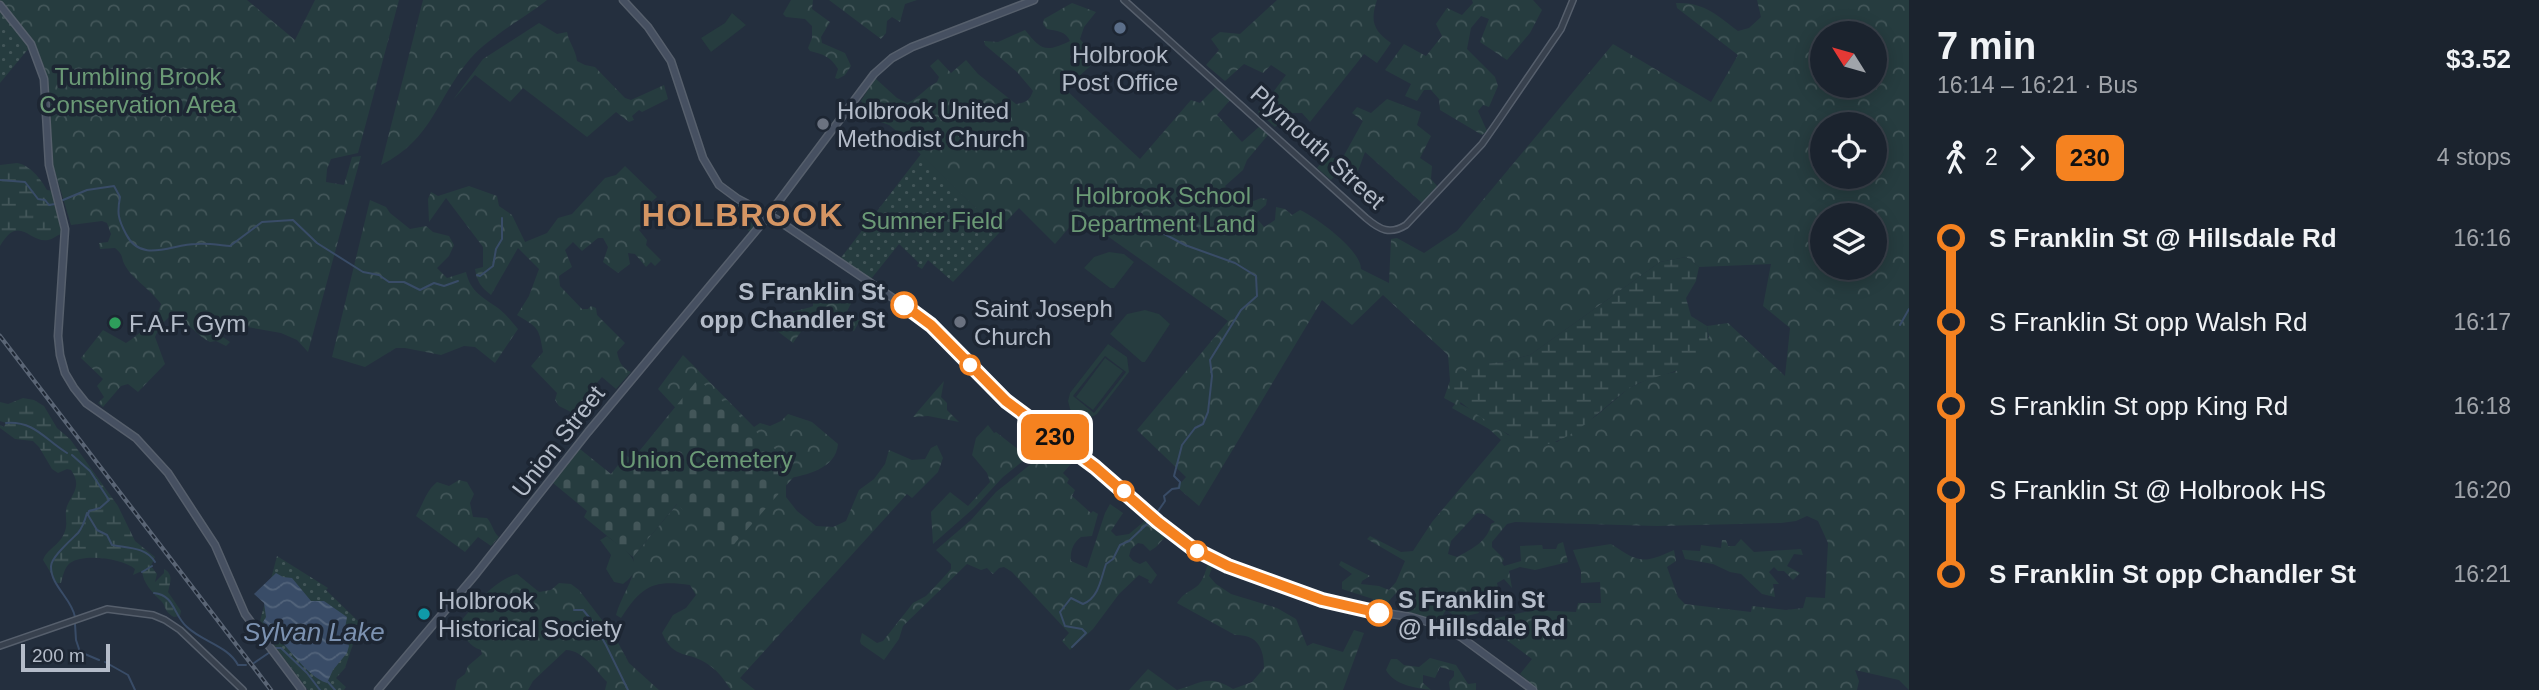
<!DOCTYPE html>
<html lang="en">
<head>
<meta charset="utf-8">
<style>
  :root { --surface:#1b232e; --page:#242b36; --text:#f1f3f6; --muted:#a0a4aa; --line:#39404a }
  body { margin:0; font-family:Arial,sans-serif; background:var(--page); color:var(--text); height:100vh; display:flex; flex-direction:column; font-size:26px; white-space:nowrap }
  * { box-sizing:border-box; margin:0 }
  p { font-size:23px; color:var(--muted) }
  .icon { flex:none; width:38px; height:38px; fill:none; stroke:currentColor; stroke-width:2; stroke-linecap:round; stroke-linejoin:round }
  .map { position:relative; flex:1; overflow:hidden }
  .panel { display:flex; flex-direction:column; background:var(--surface); width:630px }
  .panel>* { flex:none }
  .badge { padding:0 14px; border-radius:10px; font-size:24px; line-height:46px }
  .needle { width:46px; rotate:307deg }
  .tools { position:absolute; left:1810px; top:21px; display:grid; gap:14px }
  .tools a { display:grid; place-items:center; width:77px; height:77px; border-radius:50%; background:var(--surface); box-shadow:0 4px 18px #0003,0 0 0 2px var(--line); font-size:35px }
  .scale { position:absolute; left:21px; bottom:18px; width:89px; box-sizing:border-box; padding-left:7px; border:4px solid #b4bcc9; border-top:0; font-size:19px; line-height:24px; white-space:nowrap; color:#b4bcc9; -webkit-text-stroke:5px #1d2633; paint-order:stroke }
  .map>.badge { position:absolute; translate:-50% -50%; box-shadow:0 0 0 4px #fff }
  .legs { display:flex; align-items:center; gap:10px; height:77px; padding:0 28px; font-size:23px }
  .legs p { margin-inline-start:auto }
  .overview { display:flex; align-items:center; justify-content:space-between; height:119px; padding:0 28px }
  h1 { font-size:38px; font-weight:800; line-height:52px }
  ul { padding:0 28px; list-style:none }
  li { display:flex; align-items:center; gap:24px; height:84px; font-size:26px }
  li i { display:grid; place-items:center; width:10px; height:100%; margin:0 9px; background:currentColor }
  li i::after { content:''; width:18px; height:18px; margin:-9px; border:5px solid; border-radius:50%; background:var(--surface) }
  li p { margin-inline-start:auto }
  li:first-child i { background:linear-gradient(#0000 50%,currentColor 0) }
  li:last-child i { background:linear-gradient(currentColor 50%,#0000 0) }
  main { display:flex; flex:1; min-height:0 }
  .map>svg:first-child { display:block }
  .grass { fill:#263c3f; fill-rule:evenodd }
  .forest { fill:url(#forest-crowns); fill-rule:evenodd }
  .wetland { fill:url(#wetland-marsh) }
  .cemetery { fill:url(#cemetery-stones) }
  .park { fill:url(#park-dots) }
  .water { fill:url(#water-waves) }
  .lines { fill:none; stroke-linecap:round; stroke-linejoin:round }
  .stream { stroke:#394c67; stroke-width:2 }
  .tertiary-casing { stroke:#565f6c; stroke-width:8 }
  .secondary-casing { stroke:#565f6c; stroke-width:9 }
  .tertiary { stroke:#38414e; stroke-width:5 }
  .secondary { stroke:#465061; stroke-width:6 }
  .rail-casing { stroke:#5a6575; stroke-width:4.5 }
  .rail { stroke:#1d2633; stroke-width:2; stroke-dasharray:5; stroke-linecap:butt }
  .line-1-casing { stroke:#fff; stroke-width:16 }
  .line-1 { stroke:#f58220; stroke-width:10 }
  .service-dot { fill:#5c6f8a; stroke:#1d2633; stroke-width:2.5 }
  .worship-dot { fill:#6b7280; stroke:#1d2633; stroke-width:2.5 }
  .stop-1-dot { fill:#fff; stroke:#f58220; stroke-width:3.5 }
  .leisure-dot { fill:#2e9e5b; stroke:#1d2633; stroke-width:2.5 }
  .culture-dot { fill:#0f9aa8; stroke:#1d2633; stroke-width:2.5 }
  .labels { text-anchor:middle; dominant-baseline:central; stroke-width:7; stroke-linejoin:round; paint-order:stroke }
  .poi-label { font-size:24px; fill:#b4bcc9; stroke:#1d2633; text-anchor:start }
  .park-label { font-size:24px; fill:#6b9a76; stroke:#1d2633 }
  .street-label { font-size:24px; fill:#b4bcc9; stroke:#1d2633 }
  .stop-label { font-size:24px; font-weight:bold; fill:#b4bcc9; stroke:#1d2633; text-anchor:end }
  .water-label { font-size:26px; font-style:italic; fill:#7c92b1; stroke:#1d2633 }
  .district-label { font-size:32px; font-weight:bold; letter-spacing:2px; fill:#d59563; stroke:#1d2633 }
</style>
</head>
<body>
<main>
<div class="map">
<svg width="1909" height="690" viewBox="0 0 1909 690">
  <defs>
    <pattern id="forest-crowns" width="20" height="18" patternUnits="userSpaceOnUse" patternTransform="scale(1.75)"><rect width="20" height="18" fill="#263c3f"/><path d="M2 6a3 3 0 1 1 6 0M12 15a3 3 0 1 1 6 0" fill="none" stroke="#435659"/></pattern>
    <pattern id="wetland-marsh" width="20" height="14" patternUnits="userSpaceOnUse" patternTransform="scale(1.75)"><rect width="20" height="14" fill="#263c3f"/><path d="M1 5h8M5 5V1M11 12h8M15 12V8" fill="none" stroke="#435659"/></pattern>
    <pattern id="cemetery-stones" width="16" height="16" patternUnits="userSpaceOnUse" patternTransform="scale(1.75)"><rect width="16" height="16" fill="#263c3f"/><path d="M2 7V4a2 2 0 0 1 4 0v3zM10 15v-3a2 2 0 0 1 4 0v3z" fill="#435659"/></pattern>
    <pattern id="park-dots" width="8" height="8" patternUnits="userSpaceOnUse" patternTransform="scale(1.75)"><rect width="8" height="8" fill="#263c3f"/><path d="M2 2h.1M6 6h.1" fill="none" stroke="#435659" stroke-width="1.8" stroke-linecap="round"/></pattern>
    <pattern id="water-waves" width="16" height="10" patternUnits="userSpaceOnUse" patternTransform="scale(1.75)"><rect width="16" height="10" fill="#394c67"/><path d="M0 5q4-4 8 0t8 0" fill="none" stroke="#53647b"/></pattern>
  </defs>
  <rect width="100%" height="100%" fill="#242f3e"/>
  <path class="grass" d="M732,13L746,25L711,52L701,38L725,23Z
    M1109,252L1124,254L1134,262L1114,288H1110L1084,268L1094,257Z
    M1145,310L1159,314L1170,324L1145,362H1142L1110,334L1127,314Z
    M1108,344L1127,357L1129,372L1097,414C1087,421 1077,419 1070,409L1068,401L1070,393ZM1105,356L1126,372L1094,413L1073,396Z
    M1105,358L1123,371L1093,410L1076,397Z
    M607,536C624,549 651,564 623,584L614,582L606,569L611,555L600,540Z"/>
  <path class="forest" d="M0,0H247L295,40L315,0H399L358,153L331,159L327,169L326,182L344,185L352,157L361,156L308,352L297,340L281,333L230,324L220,335L230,342L226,346L216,341L210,342C195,335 187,318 170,316L160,326L155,337L165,364L138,392L128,384L121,386L103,407L98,403L104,397L97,386L103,379L81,358L103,330L126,343C141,333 156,321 161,304C152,291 132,278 126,267C120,258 125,256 115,248L100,249L99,243L108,242L111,234L107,223L102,221L71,225L53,165L49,93L45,69L32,39Z
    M423,0H547C523,19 490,36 470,59C436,99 433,139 381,165Z
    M791,0H813L812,9L830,22L821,37L822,43L845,53L851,66L845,75L838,79L835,78L838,69C831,57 823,54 810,51L808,48L812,38V26L805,19L786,17L783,14Z
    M829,0H917L905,4L900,22L892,17L887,21L886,33L881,39Z
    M1277,0H1377C1370,21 1373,30 1391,43L1377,63L1364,54L1310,122L1302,113H1291L1275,127L1258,112L1286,75L1271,65L1263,73L1244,64L1225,81L1206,65L1219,50L1211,39L1220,32L1240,34Z
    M1472,0H1533L1542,10L1530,33L1507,60L1480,42L1489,19L1481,16L1471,28L1467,49L1495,77L1498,86L1489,107L1483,105L1478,111L1487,131L1482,135L1440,110L1439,99L1431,90H1424L1417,101L1405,96L1411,84L1385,70L1404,44L1426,56L1442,36L1436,24L1447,8L1462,15L1473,3Z
    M1757,0H1909V690L1899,680L1855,670L1859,681L1857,690H1538L1520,674L1532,659L1493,630L1490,633L1473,623L1534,610L1576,612L1578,603H1601L1600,582L1581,583V571L1573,550L1611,544C1639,562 1641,565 1674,550L1676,561L1667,567L1678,597L1685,604L1751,612L1752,606L1786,610L1803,608L1806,597L1825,598L1828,543L1818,521L1807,516L1796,521L1781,523L1657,526L1515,522L1507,524L1492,542V547L1504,559L1502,563L1504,566L1521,561L1520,546L1542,545L1543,549H1556L1558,544L1563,542L1568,562L1535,570L1520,567L1509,571L1512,588L1504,579L1497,583L1501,601H1499L1495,595L1486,592L1473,599L1479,613L1458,618L1446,610L1439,621L1406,611L1405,599L1400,593L1395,594L1389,601L1387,611L1372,609L1373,599L1342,589V582L1352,574L1339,565L1341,561L1370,576L1362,581L1361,584L1379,586L1389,590L1396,582L1405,561L1367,539L1370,536L1401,552L1413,551L1432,522L1501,440L1489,429L1452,408L1455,404L1444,398L1450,381L1448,355L1383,295L1352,325L1322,300L1199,506L1177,487L1186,477L1137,430L1228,321L1079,216L1055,244L1019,208L998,230L899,133L889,125L875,120L861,101L875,78L897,98L907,103C919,98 925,88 937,82L939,77L930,66L938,59L951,73L966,60L978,74L1016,104C1026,103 1030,100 1033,91L1017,72L985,45L984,41L998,42L1025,30C1041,50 1045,53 1070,41C1066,31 1056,31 1047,29L1043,24L1044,19L1072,3L1096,12L1084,27L1080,39C1088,50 1099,52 1112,52L1098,59L1065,89L1140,159L1191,100L1200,103L1217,86L1231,99L1217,115L1242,142L1260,126L1268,135L1247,160L1243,170L1225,186L1237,201L1245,194L1251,202L1261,198L1267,199L1266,205L1254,215L1264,227L1275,220L1276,207L1285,209L1292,215L1300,210C1317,218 1361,250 1361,269L1389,283L1391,239L1397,238L1424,253L1457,231L1613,44L1711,102L1738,55L1677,8L1676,3C1704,2 1717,15 1738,31L1749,28L1761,17ZM1822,33H1874V86H1822ZM1822,124H1874V177H1822ZM1822,215H1874V268H1822ZM1686,257L1699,267L1771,264L1763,306L1790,328L1785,376L1728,323L1707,326L1709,337L1675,372L1655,376L1629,388L1596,416L1557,442L1508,435L1482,415L1460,404L1472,366L1504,362L1530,355L1660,262ZM1477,513L1484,514L1495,522L1491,524C1488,541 1472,549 1457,557L1448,554L1451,541Z
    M539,23L557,34L567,32C569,43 576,50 577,61L585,65L595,67L625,98L631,100L664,85L668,99L642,112L639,110L632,116L634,120L629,122L616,112L587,137L523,88L510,102L475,75L453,100L483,59Z
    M1387,99L1421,112L1417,125L1431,136L1420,158L1432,166L1431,179L1438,187L1422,203L1365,152L1358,171L1348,162L1331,180L1317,168L1326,157L1342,159L1363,121L1352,113L1357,107L1371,113Z
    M625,166L657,197L640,212L648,220L639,230L647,240L646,245L661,260L655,266L651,262L646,267L635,254L628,253L630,264L618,273L603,262L608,247L603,238H598L582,251L573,242L565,250L572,267L559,276L560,286L582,309H588L591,306L596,308L597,315L625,343L617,352C619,362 622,368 631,372L616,389L602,377L589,392L592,396L584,412L579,409L575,414L559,406L555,400L557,393L531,366L543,352C539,327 538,328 517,315L529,296L539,269L518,248L491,295C481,287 477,282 475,269L483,267V247L446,198L429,222L428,199L431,192L438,196L469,186L497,196L499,206L512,215L525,242L547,233L558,218L572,214L605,178L616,175Z
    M370,200L386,207L390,213L410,229L426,226L433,232L449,236L454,245L449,256L437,268L447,278L466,272C471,293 483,297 498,308C506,314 512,322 518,329L495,363L475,347L464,346L441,355L405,348H396L365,367L332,357Z
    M825,285L843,298L847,294L854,298L845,315L850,320H860L854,331L845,328L830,318L813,327L807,323L793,343L776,330L774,325L782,322L783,313C788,313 809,308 813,306V302L805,294L807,289L816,297Z
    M683,355L754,427L760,423L770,426L781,421L788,414L812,422L838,444C836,469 806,475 786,479V497L797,511L816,526L833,527L846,521L859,490L874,479L885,464L889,450L912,460L925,459L931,448L937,445L943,458L938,472L912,498L907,494L740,678L755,690H731C725,681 719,672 709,665C689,650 674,661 662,633L673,615L686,608L696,595L690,585C652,579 641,587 621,618L616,615C621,595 638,577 633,557L693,485L725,461L658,389Z
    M944,381L941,397L947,403V410L959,422L928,416L913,417Z
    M988,425L994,433L996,432L1028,457L1003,477L974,508L933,544L931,512L950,492L968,506L990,482L987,473L972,455L976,438Z
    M1052,440L1077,457L1063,473L1069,479L1067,483L1075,490L1072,496L1091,513L1093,511L1098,514L1092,536L1081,537C1073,543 1070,551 1071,561L1087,568L1105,513L1110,504L1123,513L1111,531L1116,536L1129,534L1147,519L1167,535L1156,547L1150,551L1143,544L1138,543L1131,549L1129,556L1133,561L1140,564L1146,561L1157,575L1151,584L1148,582L1149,580L1139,575L1119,594L1093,629L1070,650L1062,641L1069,633L1012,572L1004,567L999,568L993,574L987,568L981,570L967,564L903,626L899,639L884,660L861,644L860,641L862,633L877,643L883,641L913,603L926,596L942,579L951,569V564L936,550L971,520L996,492L1031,464Z
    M459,480L467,482L474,494L470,503L473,517L487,518C493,525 493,532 499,537L491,546L478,537L465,552L416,516C423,504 426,491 437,482L449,486Z
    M1741,539L1754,552L1801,549L1803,555L1794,554L1787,566L1800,573L1793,580L1784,571H1778L1774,567L1769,572L1779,584H1773L1775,597L1762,594L1741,574L1730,572L1713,564L1685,559L1682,550L1700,551L1701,545L1721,548L1722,540H1726L1728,546H1735Z
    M1208,564L1213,565L1209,576L1216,584L1231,594L1277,608L1296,619L1307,646L1313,643L1343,652L1354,630L1364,633L1343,690H1129L1148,669L1177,690C1202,683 1208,674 1233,689L1252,682L1264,668C1264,648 1257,634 1235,635L1177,603C1185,592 1186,594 1196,587C1203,582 1205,572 1208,564Z
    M517,574L539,592L551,590L559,583L571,584L579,590L615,637L629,663L659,690H605L607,682C596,671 583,650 566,650L533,681L528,690H455L457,680L465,674L468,666L482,654L481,650C470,647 462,634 456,627C472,608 493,581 517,574Z
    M1430,658L1456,665L1468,684L1476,683V690H1450L1449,682L1454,676V671L1440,667L1435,678L1423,675V683L1431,690C1416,688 1394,685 1386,670L1391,659H1397L1404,665L1419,667Z"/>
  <path class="wetland" d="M17,163C30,165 41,179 47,190L53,191L63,234C57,234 54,239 48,240C29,243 19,213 0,246V165Z
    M1686,257L1699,267L1696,281L1686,298L1691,316L1707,326C1709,336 1708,348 1700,357C1685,374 1647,375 1627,390C1600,409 1572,444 1536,446C1522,447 1461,405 1450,393L1454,381L1472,365L1504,362L1530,355L1660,262Z
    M23,398L34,400L44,406L57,428L70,439L118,506L135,541L155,557L151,566L157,574L155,582L164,573V569C174,574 170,583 168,592L181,611L180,616L174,617C163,611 167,606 160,600C152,592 143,583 142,571L133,575L135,569C123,559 85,553 70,563C64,568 63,576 61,583H57L43,560C46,551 55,547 61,539C71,524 63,518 67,506C73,492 82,486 71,470L67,469L58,473L52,469L39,447L33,441L15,439L0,428V425L4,427L6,423L0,421V402L8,404Z"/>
  <path class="cemetery" d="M698,379L799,471L727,552L677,504L633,557L584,517L587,511L553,483L580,449L611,474L626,455L632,460Z"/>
  <path class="park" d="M0,10L29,48L0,83Z
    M921,154L1000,232L953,282L928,260L922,269L917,266L919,263L899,244L871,279L840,259Z
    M739,204L759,216V221L750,232L731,215Z
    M277,556L328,588L326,590L360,623L345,668L336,678L346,687L344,690H308L259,625Z"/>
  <path class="water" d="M276,573L283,577L292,578L311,601H324L347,617L344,634L349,646L347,653L333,670L327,683C306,677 281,637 263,622L266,617L264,603L254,594Z"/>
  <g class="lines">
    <path class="stream" d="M0,180L25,182L38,199L45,200L49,205L55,204
      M63,200L87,190L114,186L120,197C117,213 118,219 126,234C141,264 172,244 196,244C207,243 219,245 230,246L262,222L293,220L317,243L363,272L379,275L389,282H404L420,290L434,283L444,286L458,281
      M1101,218L1115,219L1141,232L1155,229L1185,245L1235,263L1256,276L1257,296L1241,310L1210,360L1212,376L1208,412L1203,424L1195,428L1182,445L1174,476L1180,482L1179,488L1172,489L1164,496L1165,501L1156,514
      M477,275L480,276L493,266L496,249L502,239V218
      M1900,325L1909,309
      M6,423C35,421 44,439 67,453
      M72,455L90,471L109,500L100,508L89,511L88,515L97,530L107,535L112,545C128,548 146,547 155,562
      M142,572L152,566
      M154,593C175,595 173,615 187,627C203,642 228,646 238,665H246
      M574,610H583L593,622L606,645L628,690
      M75,617C72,599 51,586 51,567C50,558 71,540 78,533C83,527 85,520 87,513
      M75,624L76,640L80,652L99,660
      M1072,647L1086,633L1082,629L1065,626L1060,612L1071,598L1083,604C1099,598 1101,578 1106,564L1113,559L1120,545L1129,541L1148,523
      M105,662L128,675L135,690
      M254,663L276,648H281L307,673L320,690
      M328,682L335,690"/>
    <g class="tertiary-casing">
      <path id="tertiary" d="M1124,0L1366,218C1380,230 1390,235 1406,225L1482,144L1496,124L1561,29L1573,0
        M0,646L107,609L153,615L165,620L180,630L243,690"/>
    </g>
    <g class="secondary-casing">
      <path id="secondary" d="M623,0L648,27L671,61L703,158L719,185L738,199L776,219L924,319L1009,403L1095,467L1175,536L1214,560L1318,599L1352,608L1411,617L1438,625L1461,637L1533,690
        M0,5L31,44L44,79L49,165L65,229L58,336L60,355L65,373L74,388L86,403L136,438L168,473L215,545L245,614L302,690
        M378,690L476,574L588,432L764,221L874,74L892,58L912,47L1034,0"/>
    </g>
    <use href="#tertiary" class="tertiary"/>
    <use href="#secondary" class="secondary"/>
    <g class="rail-casing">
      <path id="rail" d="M0,336L271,690"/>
    </g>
    <use href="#rail" class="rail"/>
  </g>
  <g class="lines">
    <g class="line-1-casing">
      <path id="line-1" d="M904,305L931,325L1006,401L1095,467L1158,522L1192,548L1228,566L1322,600L1379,613"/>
    </g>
    <use href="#line-1" class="line-1"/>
  </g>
  <circle class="service-dot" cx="1120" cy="28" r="7"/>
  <g class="worship-dot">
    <circle cx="823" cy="124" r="7"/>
    <circle cx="960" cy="322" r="7"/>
  </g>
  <g class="stop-1-dot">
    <circle cx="904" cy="305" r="12"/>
    <circle cx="970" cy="365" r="9"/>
    <circle cx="1124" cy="491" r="9"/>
    <circle cx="1197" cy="551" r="9"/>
    <circle cx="1379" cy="613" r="12"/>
  </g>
  <circle class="leisure-dot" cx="115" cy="323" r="7"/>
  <circle class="culture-dot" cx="424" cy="614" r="7"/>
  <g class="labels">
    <g class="poi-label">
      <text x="1120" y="54" text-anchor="middle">Holbrook<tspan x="1120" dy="28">Post Office</tspan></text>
      <text x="837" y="110">Holbrook United<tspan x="837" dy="28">Methodist Church</tspan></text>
      <text x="974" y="308">Saint Joseph<tspan x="974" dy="28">Church</tspan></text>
      <text x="129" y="323">F.A.F. Gym</text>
      <text x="438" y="600">Holbrook<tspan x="438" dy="28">Historical Society</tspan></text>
    </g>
    <g class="park-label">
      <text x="138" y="76">Tumbling Brook<tspan x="138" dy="28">Conservation Area</tspan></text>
      <text x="1163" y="195">Holbrook School<tspan x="1163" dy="28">Department Land</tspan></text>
      <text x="932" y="220">Sumner Field</text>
      <text x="706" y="459">Union Cemetery</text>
    </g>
    <g class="street-label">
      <text transform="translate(1318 147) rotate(42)">Plymouth Street</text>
      <text transform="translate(558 441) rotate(-52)">Union Street</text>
    </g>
    <g class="stop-label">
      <text x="885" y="291">S Franklin St<tspan x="885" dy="28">opp Chandler St</tspan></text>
      <text x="1398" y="599" text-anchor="start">S Franklin St<tspan x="1398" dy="28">@ Hillsdale Rd</tspan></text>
    </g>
    <g class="water-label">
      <text x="314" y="632">Sylvan Lake</text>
    </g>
    <g class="district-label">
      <text x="743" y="215">HOLBROOK</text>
    </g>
  </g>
</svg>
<div class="tools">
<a><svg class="needle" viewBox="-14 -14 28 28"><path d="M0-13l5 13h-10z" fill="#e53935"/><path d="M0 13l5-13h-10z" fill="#a0a4aa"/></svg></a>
<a><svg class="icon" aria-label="locate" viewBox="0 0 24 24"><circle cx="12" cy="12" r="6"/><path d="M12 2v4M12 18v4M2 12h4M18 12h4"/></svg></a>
<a><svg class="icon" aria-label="layers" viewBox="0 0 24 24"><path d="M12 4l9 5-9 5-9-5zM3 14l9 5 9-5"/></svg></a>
</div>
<div class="scale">200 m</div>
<b class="badge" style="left:1055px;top:437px;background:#f58220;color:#111">230</b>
</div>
<section class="panel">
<div class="overview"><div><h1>7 min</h1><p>16:14 – 16:21 · Bus</p></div><b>$3.52</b></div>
<div class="legs"><svg class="icon" aria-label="walk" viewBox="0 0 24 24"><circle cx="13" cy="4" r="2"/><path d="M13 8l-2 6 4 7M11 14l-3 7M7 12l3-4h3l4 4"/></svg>2<svg class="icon" aria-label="forward" viewBox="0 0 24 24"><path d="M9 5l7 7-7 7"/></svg><b class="badge" style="background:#f58220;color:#111">230</b><p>4 stops</p></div>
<ul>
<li><i style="color:#f58220"></i><b>S Franklin St @ Hillsdale Rd</b><p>16:16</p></li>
<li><i style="color:#f58220"></i><span>S Franklin St opp Walsh Rd</span><p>16:17</p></li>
<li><i style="color:#f58220"></i><span>S Franklin St opp King Rd</span><p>16:18</p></li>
<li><i style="color:#f58220"></i><span>S Franklin St @ Holbrook HS</span><p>16:20</p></li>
<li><i style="color:#f58220"></i><b>S Franklin St opp Chandler St</b><p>16:21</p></li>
</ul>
</section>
</main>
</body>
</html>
